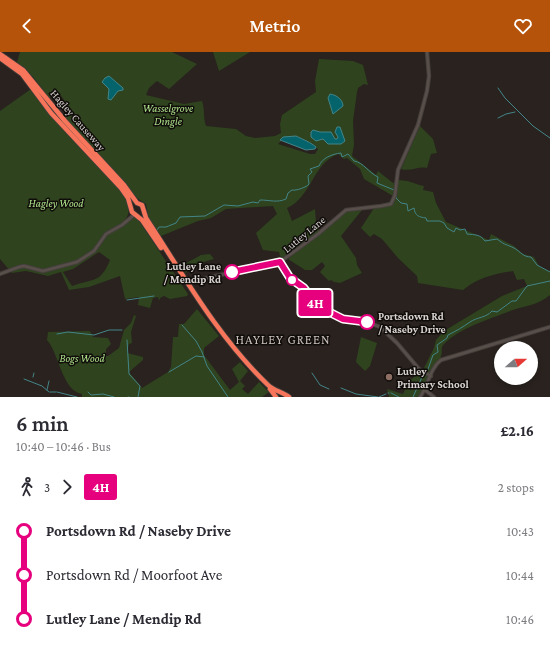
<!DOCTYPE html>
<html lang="en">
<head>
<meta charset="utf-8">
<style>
  :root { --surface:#fff; --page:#f2f2f3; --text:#2b2b33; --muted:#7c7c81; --accent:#b45309 }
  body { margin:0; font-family:"Crimson Pro",serif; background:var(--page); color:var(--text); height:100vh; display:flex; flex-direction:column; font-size:15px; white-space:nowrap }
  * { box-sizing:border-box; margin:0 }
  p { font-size:13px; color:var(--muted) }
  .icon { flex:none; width:22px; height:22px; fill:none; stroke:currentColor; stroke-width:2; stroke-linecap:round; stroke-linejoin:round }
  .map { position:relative; height:345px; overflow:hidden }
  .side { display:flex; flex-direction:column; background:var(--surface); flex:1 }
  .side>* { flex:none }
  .badge { padding:0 8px; border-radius:3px; font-size:14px; line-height:26px }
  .needle { width:26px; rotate:70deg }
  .buttons { position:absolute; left:494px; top:289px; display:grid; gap:8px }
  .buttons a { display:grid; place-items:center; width:44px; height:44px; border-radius:50%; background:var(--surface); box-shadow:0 2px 6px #0003; font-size:20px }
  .map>.badge { position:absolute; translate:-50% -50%; box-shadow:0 0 0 2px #fff }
  .legs { display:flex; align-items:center; gap:6px; height:44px; padding:0 16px; font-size:13px }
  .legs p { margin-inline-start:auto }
  .overview { display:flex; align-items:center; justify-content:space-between; height:68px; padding:0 16px }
  h1 { font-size:22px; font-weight:600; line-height:30px }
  ul { padding:0 16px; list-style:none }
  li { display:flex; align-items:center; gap:14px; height:44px; font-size:15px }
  li i { display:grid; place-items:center; width:6px; height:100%; margin:0 5px; background:currentColor }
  li i::after { content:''; width:10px; height:10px; margin:-5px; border:3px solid; border-radius:50%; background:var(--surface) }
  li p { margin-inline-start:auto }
  li:first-child i { background:linear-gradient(#0000 50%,currentColor 0) }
  li:last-child i { background:linear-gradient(currentColor 50%,#0000 0) }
  header { display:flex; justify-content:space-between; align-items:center; height:52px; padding:0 16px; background:var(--accent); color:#fff; font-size:18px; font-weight:600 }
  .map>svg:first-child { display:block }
  .green { fill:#2e431e; fill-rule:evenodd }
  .water { fill:#05636b; stroke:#448589 }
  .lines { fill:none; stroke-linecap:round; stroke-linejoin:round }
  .stream { stroke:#448589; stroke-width:1 }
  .minor-casing { stroke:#453f3c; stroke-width:4.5 }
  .highway-casing { stroke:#453f3c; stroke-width:6 }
  .minor { stroke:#584f4b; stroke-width:2.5 }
  .highway { stroke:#f7755b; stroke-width:4.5 }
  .line-1-casing { stroke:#fff; stroke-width:9 }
  .line-1 { stroke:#e6007e; stroke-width:6 }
  .stop-1-dot { fill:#fff; stroke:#e6007e; stroke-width:2 }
  .education-dot { fill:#8d6e63; stroke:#0f0c0a; stroke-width:1.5 }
  .labels { text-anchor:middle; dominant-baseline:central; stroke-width:3; stroke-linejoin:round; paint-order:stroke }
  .park-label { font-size:11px; font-style:italic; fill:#afe28b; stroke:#0f0c0a }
  .street-label { font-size:11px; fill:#d8d3d0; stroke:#0f0c0a }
  .stop-label { font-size:11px; font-weight:bold; fill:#d8d3d0; stroke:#0f0c0a; text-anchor:end }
  .poi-label { font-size:11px; font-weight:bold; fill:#d8d3d0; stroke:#0f0c0a; text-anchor:start }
  .quarter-label { font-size:13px; letter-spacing:1px; fill:#cac0bb; stroke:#0f0c0a }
</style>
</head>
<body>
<header><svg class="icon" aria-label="back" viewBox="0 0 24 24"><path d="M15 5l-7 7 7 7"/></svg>Metrio<svg class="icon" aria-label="heart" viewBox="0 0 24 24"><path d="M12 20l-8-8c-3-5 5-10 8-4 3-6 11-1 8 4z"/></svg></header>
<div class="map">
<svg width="550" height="345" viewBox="0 0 550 345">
  <rect width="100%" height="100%" fill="#29221e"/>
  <path class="green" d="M20,0H172L197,12L169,37L157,29L149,36L146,43L184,52L202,49C205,57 203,66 206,74L236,77L246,84L255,86L275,84L281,81L280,72L282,63L316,40L315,29L319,7L353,9L363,13L368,33L364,32L358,36L357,40L353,69L354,93L352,104L376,123L378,119L393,131L395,130L393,141L395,144L397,128C409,128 414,132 424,134L423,138L433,140L436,151L446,170L489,188L491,182L514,194L523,202L534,205L539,214L550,220V243C539,253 523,254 510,259C488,268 461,275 444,292C440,296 443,299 441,304C440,309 433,317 430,322L423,318L434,296L436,288L444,279L502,244L527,234L524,227L517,228L513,219C494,222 479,225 463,238L418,231L417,224L398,206L382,187L374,182L370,185L361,176L374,156L390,151L393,144L364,127L360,117L347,106L344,107L338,102C312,112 312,145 287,156L292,169L315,157L316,171L320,179L284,207L280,204L279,200L263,198L256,181L277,162L273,154L226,157L211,166L198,169L161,184L149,168L146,152L137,146L64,66L74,62L59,41L56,39L49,46L34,26L17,10ZM295,84L313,92L318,97L315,102H310L278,92L283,87Z
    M213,0H250L219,19Z
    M31,37L119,135C146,178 108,167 96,195L98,196L106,182L120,176L134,165L137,166L188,242L187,244L170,247L164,244L160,246L159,249L158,245L153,246L150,256L138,253L139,245L125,247L120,224L89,235L69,238L61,220L48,224L26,219L12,221L0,207V59ZM99,200L110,208C100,232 94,226 72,234L63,220L73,217Z
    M420,74L433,87L437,101L431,102L427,116C418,114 410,120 401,117Z
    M357,156L362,158L341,184L356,206L357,213L362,221L340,231L334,230L331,228L329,229L320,220L325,214L322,210L312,218H305L288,207L344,161Z
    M210,202L214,207L200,211L185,221L181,214L201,203Z
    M197,257L219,284L204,296V303L230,338L239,330L232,317L240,310L248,319L240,329L245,334L242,337L248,342L259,330L269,340L262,345H82V342C62,339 59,301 47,288L48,280L90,279L93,285L108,286L111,292L106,297V304H108L119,296L124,278L131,271L134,263L136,264L131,280L132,291L129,292L127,301L143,305V308L129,320L142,336L168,320L171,315L173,285H178L179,272H184Z
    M361,285L377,291L370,314L365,319L356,310Z
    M420,319L429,324L418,345H389L387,337L403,342L410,326L412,327Z"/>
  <path class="water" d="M109,24L123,36V38L118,39L111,48L108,47L109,37L102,30L105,26Z
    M330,42C337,43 343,48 343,54L333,62L328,46Z
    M337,75H340L345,89L341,92H328L323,87L316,89L311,85V80L313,78L320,80H331L335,87H337L338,85L335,80Z
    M296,84C302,87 312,91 316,95L315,97L306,98L280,88L283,85Z"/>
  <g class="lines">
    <path class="stream" d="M498,36L505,46L533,74L550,86
      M498,66L506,62L515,60
      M396,141V146L401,151L407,152L408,159L414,156C415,164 419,165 426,166L427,169H440L444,171L447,176L454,180L456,176L460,178L465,177L467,182C475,183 480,182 485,189L497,187C506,194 506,192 514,196C521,200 523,205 531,205L537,213L550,220
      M157,178L159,175H166L176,171L180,165L205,164L224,153L238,154L253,150L258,151L260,148C270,148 277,151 286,147L288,141L292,138C296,139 307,135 309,132L308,124L312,120L310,117L319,114C322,106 332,102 341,101L342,105L348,102L354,109C363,110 369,121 378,125L377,131L394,138
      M127,248L154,244
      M182,273L196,289L202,300L207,314L228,345
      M57,282L68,280L94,283L109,278H122
      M127,288L129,322L140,334L138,345
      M169,320L196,304L204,305
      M427,320L433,303L438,300L437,293L447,286L448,283C456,279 463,275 470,270C477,265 486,266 492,259L497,260L512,249H516L527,234L550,229
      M312,321L320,333L329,337
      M33,325L34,321
      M24,327L42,334L49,340
      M341,336L356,342L378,345
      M47,338L49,329
      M50,340H56
      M57,340L77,345
      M88,340L91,343L103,342L114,345
      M388,341H389
      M391,341L399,345
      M128,345H129
      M379,345L386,342
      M413,345L423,323"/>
    <g class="minor-casing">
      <path id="minor" d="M280,210L290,227L304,235L319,255L343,267L367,270L380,275L397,291L419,317L431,324
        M0,222L19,215L24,214L43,219L77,210L94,199L106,182L122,173L134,163
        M188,230L280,210L318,182L346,158L381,154L391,152L395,143L398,118L418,73L427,39L429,24L427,0
        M425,338L434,345
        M420,345C428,334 430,316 441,308L550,275"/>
    </g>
    <g class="highway-casing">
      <path id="highway" d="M0,2L23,18L65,69L124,133L137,151L142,153L146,166C184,224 217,284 268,333C274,339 283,340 289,345
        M0,6L22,22L51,61L121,136L128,146L132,160L142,168L161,196
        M270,337L276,345"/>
    </g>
    <use href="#minor" class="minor"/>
    <use href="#highway" class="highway"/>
  </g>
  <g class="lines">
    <g class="line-1-casing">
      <path id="line-1" d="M232,220L280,210L290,226L304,236L319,255L343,267L367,270"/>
    </g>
    <use href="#line-1" class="line-1"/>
  </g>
  <g class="stop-1-dot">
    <circle cx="232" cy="220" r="7"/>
    <circle cx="292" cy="228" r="5"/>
    <circle cx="367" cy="270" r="7"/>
  </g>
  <circle class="education-dot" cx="389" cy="325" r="4"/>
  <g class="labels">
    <g class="park-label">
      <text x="168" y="56">Wasselgrove<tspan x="168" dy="13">Dingle</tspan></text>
      <text x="56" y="151">Hagley Wood</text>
      <text x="82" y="306">Bogs Wood</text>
    </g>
    <g class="street-label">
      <text transform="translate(78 68) rotate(49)">Hagley Causeway</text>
      <text transform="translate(304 182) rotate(-39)">Lutley Lane</text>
    </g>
    <g class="stop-label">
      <text x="221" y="214">Lutley Lane<tspan x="221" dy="13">/ Mendip Rd</tspan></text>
      <text x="378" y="264" text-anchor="start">Portsdown Rd<tspan x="378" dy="13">/ Naseby Drive</tspan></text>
    </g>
    <g class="poi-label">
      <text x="397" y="319">Lutley<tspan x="397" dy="13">Primary School</tspan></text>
    </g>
    <g class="quarter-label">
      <text x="283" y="287">HAYLEY GREEN</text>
    </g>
  </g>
</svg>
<div class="buttons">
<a><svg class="needle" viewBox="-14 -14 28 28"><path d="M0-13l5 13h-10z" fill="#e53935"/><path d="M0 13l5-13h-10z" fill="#7c7c81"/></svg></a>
</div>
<b class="badge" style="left:315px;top:251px;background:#e6007e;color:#fff">4H</b>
</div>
<section class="side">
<div class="overview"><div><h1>6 min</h1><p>10:40 – 10:46 · Bus</p></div><b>£2.16</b></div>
<div class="legs"><svg class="icon" aria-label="walk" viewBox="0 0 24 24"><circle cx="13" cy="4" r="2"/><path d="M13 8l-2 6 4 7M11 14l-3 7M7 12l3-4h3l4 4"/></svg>3<svg class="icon" aria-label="forward" viewBox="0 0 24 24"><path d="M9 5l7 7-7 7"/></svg><b class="badge" style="background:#e6007e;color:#fff">4H</b><p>2 stops</p></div>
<ul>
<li><i style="color:#e6007e"></i><b>Portsdown Rd / Naseby Drive</b><p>10:43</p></li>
<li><i style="color:#e6007e"></i><span>Portsdown Rd / Moorfoot Ave</span><p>10:44</p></li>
<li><i style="color:#e6007e"></i><b>Lutley Lane / Mendip Rd</b><p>10:46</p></li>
</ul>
</section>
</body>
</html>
